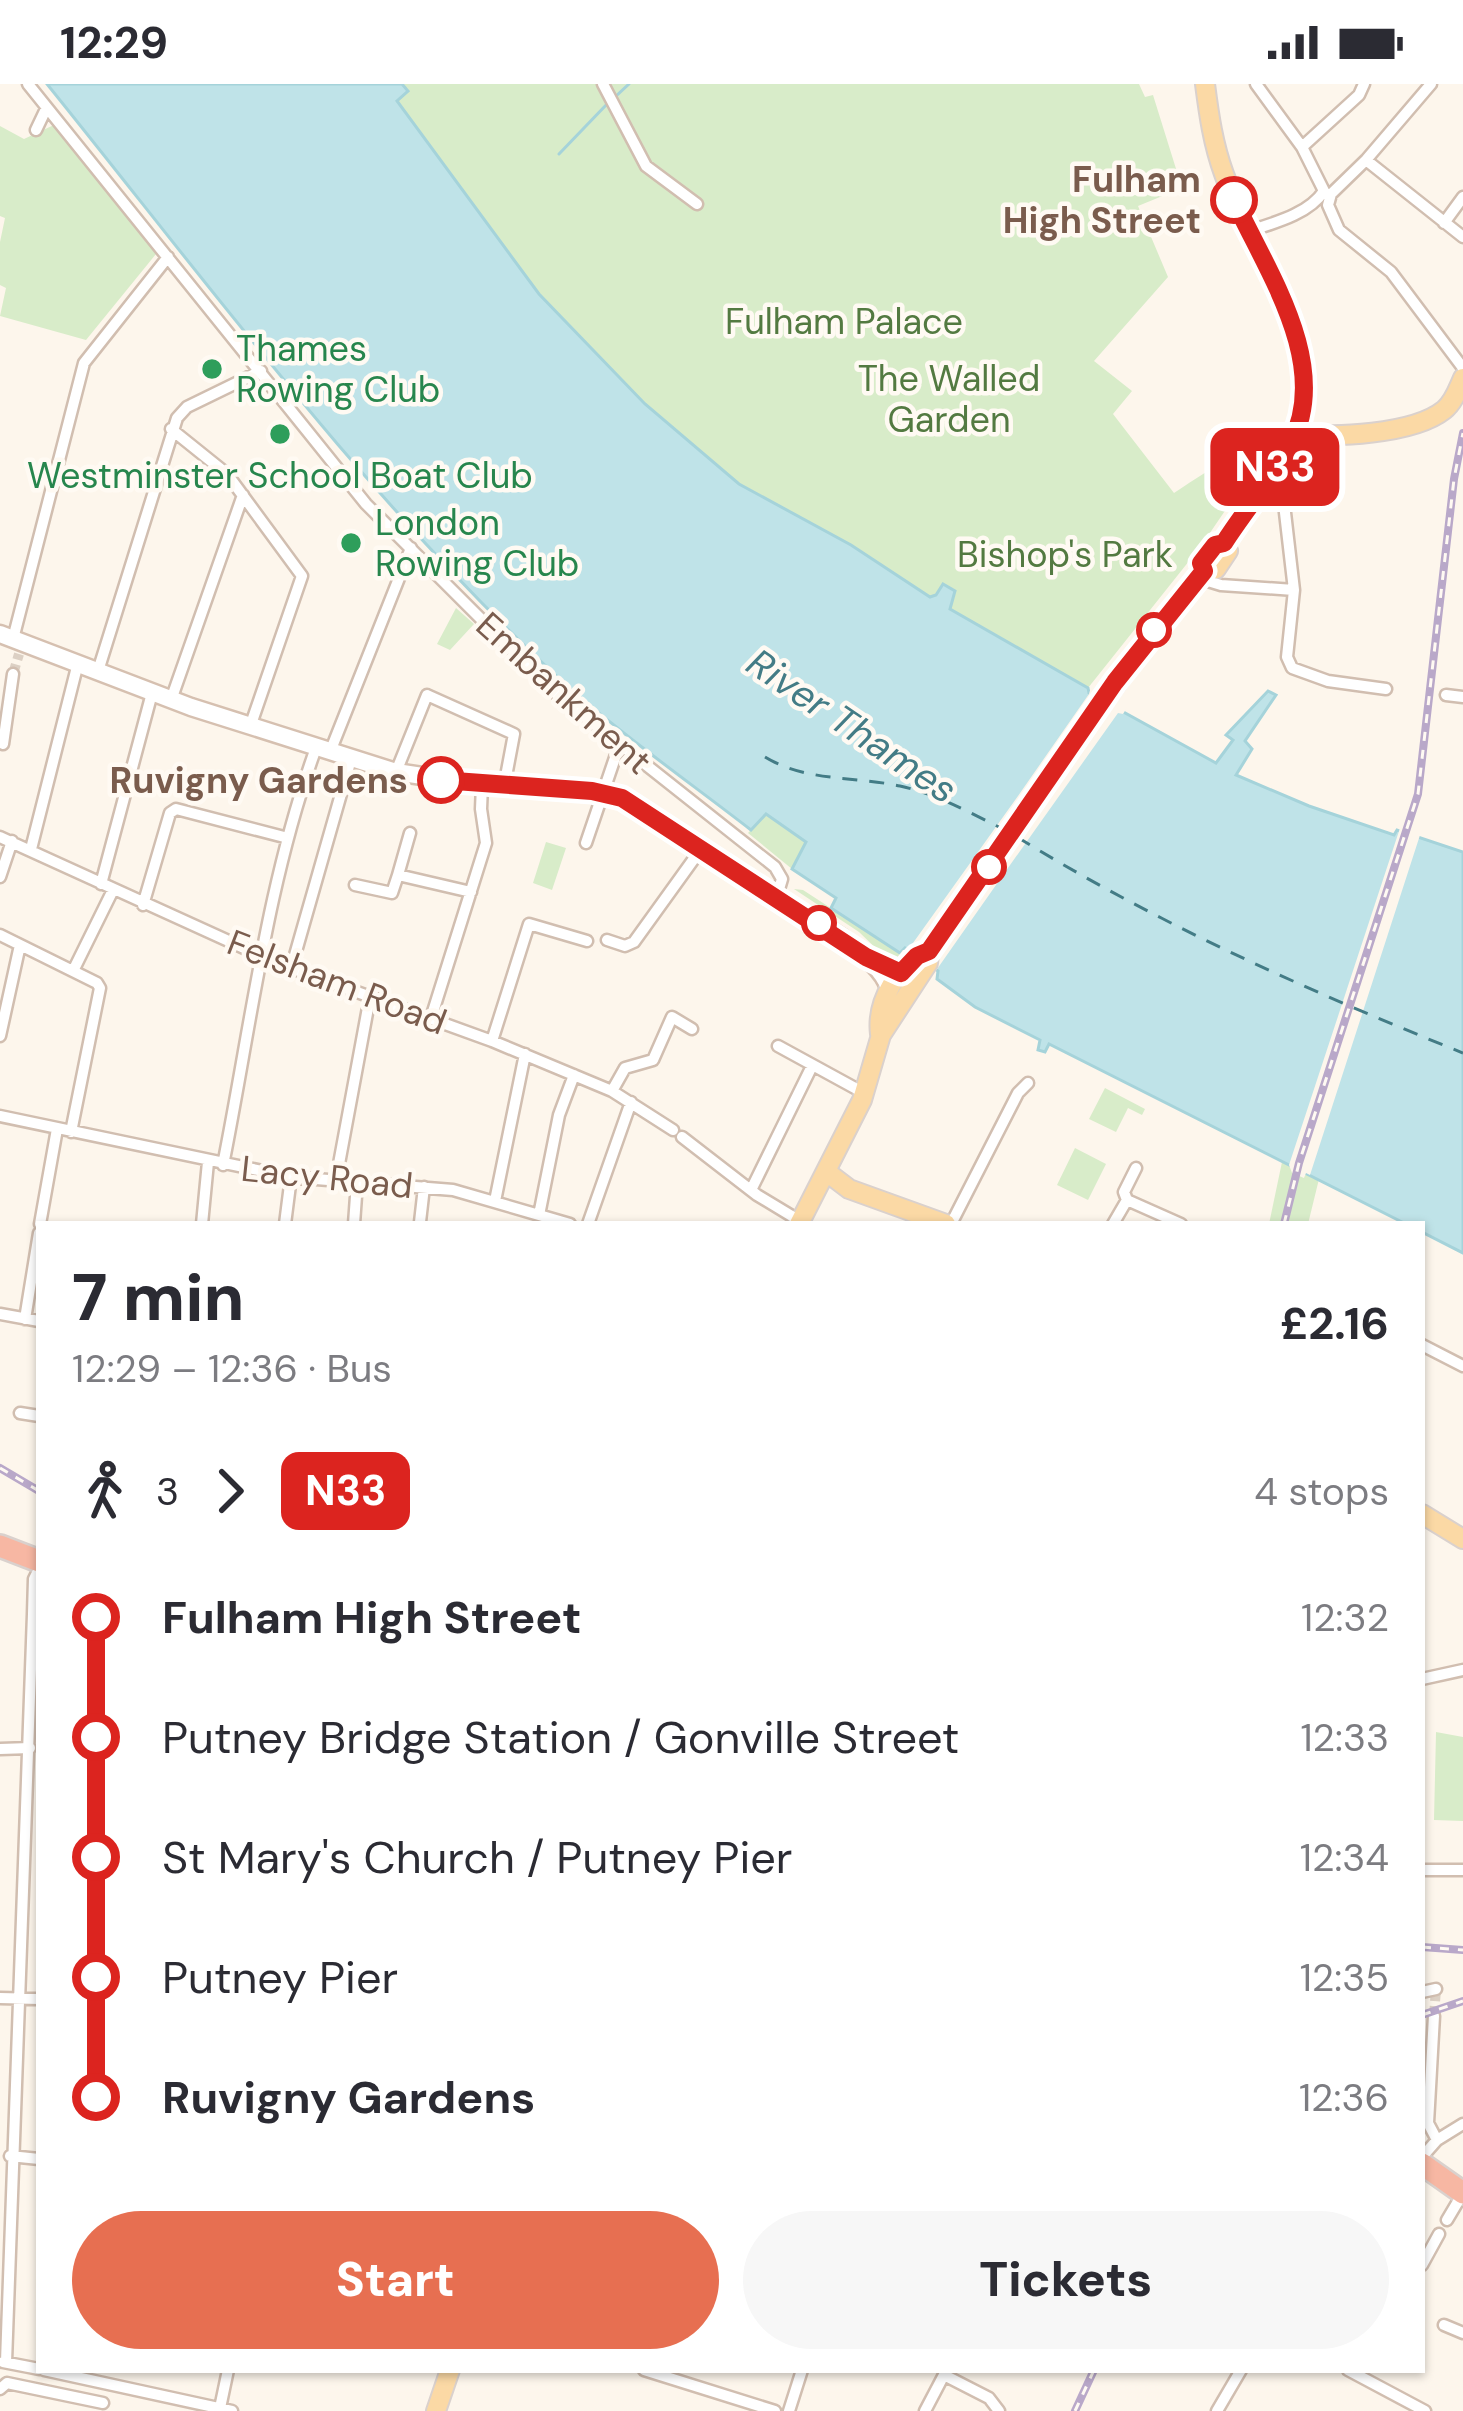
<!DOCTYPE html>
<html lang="en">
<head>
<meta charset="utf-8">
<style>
  :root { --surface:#fff; --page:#f7f7f7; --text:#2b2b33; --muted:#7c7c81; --accent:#e76f51 }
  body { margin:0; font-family:"DM Sans",sans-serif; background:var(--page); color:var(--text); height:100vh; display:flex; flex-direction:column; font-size:45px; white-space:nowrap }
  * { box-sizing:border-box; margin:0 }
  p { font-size:39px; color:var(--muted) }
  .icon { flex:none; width:66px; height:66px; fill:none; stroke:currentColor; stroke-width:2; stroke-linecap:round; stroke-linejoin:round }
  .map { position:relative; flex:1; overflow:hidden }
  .side { position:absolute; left:36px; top:1137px; width:1389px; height:1152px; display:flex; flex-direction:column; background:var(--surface); border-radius:0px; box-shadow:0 3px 9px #0004 }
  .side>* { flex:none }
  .badge { padding:0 24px; border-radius:18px; font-size:42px; line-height:78px }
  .map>.badge { position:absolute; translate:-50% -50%; box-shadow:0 0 0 6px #fff }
  .legs { display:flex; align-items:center; gap:18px; height:132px; padding:0 36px; font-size:39px }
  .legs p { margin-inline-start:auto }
  .summary { display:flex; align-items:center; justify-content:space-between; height:204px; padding:0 36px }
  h1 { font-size:66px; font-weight:800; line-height:90px }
  .primary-button { display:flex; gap:24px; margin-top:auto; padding:24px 36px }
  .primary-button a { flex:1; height:138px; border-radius:72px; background:var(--accent); color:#fff; font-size:48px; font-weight:800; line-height:138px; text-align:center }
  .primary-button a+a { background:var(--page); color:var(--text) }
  ul { padding:0 36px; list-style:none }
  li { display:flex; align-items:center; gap:42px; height:120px; font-size:45px }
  li i { display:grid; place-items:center; width:18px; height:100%; margin:0 15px; background:currentColor }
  li i::after { content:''; width:30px; height:30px; margin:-15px; border:9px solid; border-radius:50%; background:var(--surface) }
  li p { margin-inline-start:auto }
  li:first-child i { background:linear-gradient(#0000 50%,currentColor 0) }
  li:last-child i { background:linear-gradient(currentColor 50%,#0000 0) }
  .status { display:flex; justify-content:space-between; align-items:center; height:84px; padding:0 60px; background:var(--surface); direction:ltr }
  .status svg { height:33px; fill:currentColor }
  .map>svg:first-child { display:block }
  .green { fill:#d8ecc9 }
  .water { fill:#bfe3e8; stroke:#a5d3da; stroke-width:3 }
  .pier { fill:#fdf6ec }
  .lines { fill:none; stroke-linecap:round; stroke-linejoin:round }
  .stream { stroke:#a5d3da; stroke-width:3 }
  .ferry { stroke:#437c86; stroke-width:3; stroke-dasharray:15 12; stroke-linecap:butt }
  .street-tunnel { stroke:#dcd0c4; stroke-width:10; stroke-dasharray:10 5; stroke-linecap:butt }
  .street-casing { stroke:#d1beb0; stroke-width:15 }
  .secondary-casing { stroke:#d6c0b0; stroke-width:21 }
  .primary-casing { stroke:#dad1cd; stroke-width:22 }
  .highway-casing { stroke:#dad1cd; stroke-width:26 }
  .street { stroke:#fff; stroke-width:10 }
  .secondary { stroke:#fff; stroke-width:16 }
  .primary { stroke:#fbd9a5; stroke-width:18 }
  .highway { stroke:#f7b7a3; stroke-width:21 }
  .rail-casing { stroke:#b9a8c9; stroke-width:8 }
  .rail { stroke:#fffaf3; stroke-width:3; stroke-dasharray:9; stroke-linecap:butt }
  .line-1-casing { stroke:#fff; stroke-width:27 }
  .line-1 { stroke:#dc241f; stroke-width:18 }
  .stop-1-dot { fill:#fff; stroke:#dc241f; stroke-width:6 }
  .leisure-dot { fill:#2e9e5b; stroke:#fffaf3; stroke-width:4.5 }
  .labels { text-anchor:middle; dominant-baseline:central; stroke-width:9; stroke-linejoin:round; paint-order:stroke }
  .stop-label { font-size:36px; font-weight:bold; fill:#7a5c4d; stroke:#fffaf3; text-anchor:end }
  .park-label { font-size:36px; fill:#537a41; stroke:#fffaf3 }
  .leisure-label { font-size:36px; fill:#27864d; stroke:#fffaf3; text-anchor:start }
  .street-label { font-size:36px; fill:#7a5c4d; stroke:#fffaf3 }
  .water-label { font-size:39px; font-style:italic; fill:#437c86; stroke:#fffaf3 }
</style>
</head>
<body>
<div class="status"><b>12:29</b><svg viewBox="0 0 49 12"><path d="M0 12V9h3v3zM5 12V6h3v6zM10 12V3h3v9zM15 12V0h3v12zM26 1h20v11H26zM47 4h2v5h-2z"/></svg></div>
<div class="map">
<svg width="1463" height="2327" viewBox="0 0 1463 2327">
  <rect width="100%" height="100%" fill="#fdf6ec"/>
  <path class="green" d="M396,0H1139L1145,13L1153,11L1182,104L1138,122L1168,193L1094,277L1132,307L1113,330L1174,409C1203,390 1226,372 1262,368L1263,371L1201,462L1088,604L950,525L955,508L930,518L709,391L534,210L394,24Z
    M56,40L156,170L86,256L0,232L6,204L0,201V158L5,134L0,132V42L24,55Z
    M456,524L474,540L450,566L437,560Z
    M766,730L806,758L792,785L748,749Z
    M546,758L566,764L552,806L533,799Z
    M794,805L803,806L900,869L897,876L886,874L859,848Z
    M1105,1004L1145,1025L1142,1031L1128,1024L1116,1048L1089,1035Z
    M1075,1064L1106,1080L1088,1116L1057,1101Z
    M1282,1078L1319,1095L1308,1140H1269Z
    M1436,1648L1463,1653V1737L1434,1736Z"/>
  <path class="water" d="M47,0H402L408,7L397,17L539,210L645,320L739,400L851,461L930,513L936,511L943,500L955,507L950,525L1088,604L1089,609L1216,679L1233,656L1226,651L1268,607L1276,611L1245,657L1252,665L1236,691L1309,722L1394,751L1397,746L1463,768V1169L1422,1148V1140H1406L1049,960L1045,968L1038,966L1040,956L975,923L937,895L938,887L905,864L900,869L831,824L836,814L792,785L806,758L766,730L751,746C684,694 613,645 551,587C363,410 209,201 47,0Z"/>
  <path class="pier" d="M1092,599L1096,606L1128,622L1123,630L1118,629L1003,791L935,888L933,899V891L906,872L897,874L903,866H908L1018,712L1089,610Z
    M1401,741L1421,748L1310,1091L1306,1089L1304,1094L1292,1089L1289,1081Z"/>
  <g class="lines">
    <path class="stream" d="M615,13L629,0
      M559,70L608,19"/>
    <path class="ferry" d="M765,673C806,698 854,692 900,702C937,710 970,729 1003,745
      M1017,753C1158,840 1309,907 1463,969"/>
    <path class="street-tunnel" d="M13,590L19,570
      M1434,1932L1436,1905"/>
    <g class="street-casing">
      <path id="street" d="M28,0L366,420L554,608L775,783L782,795L776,815
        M603,0L646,82L697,120
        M1431,0L1366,76L1331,110L1328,121L1339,146L1391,188L1463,284
        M36,46L46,25
        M1302,63L1359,11L1364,0
        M1366,76L1463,153
        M1444,139L1463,113
        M1249,147C1274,139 1309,130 1324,107L1302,63L1256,0
        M171,345L227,390L302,492L250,643
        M1261,403L1284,420L1294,506L1287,573L1292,584L1328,597L1386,605
        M1198,494L1221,501L1294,506
        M13,555L84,279L168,173
        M98,587L177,334L187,323L261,287
        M1446,611L1463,613
        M171,616L243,411
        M3,660L13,590
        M330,668L411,464
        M396,688L427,611L514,650L504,703
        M0,753L277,879L492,957L612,1007L673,1046
        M586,759L619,662
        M31,765L78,579
        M398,791L410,749
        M0,793L12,757
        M101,800L152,609
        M355,801L392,809L398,791L471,808
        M143,821L170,729L176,725L288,754
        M0,851L97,899L100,904L71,1048
        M607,856L625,862L634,858L701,765
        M291,885L351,675
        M73,887L113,806
        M431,934L486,759L481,725L482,701
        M0,952L20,861
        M492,957L529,840L587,857
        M778,962L864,1009
        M612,1007L625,984L653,976L672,933L692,945
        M0,1032L291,1093L453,1106L570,1140
        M682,1053L757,1111L800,1137
        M223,1081C251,941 267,799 316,664
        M336,1096L370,913
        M752,1104L812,982
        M1127,1116L1181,1140
        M495,1117L525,970
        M539,1131L559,1031L574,991
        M420,1138L424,1103
        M40,1140L57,1045
        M202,1140L208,1078
        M285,1140L291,1093
        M354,1140L357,1098
        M588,1140L631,1018
        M951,1140L1018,1009L1028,999
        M1113,1140L1127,1116L1124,1108L1136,1084
        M0,1230L39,1237
        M25,1235L39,1149
        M1422,1261L1463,1282
        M20,1329L39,1332
        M1422,1595L1463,1586
        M0,1665L30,1664
        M1422,1786H1463
        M1422,1908L1436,1905
        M0,1914L39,1915
        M1434,1932L1428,2039L1437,2056
        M10,2072L39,2075
        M1422,2073L1437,2056L1463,2040
        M1447,2136L1463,2109
        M1422,2181L1439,2150
        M1444,2241L1463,2249
        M3,2278L39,2285
        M6,2278L33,1530L34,1495L39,1485
        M44,2286L232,2327
        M644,2286L775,2327
        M1348,2286L1425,2327
        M944,2291L989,2314L999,2327
        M0,2305L7,2299L103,2319
        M220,2324L228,2286
        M789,2327L802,2286
        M925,2327L946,2287
        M1217,2327L1241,2286"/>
    </g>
    <g class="secondary-casing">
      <path id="secondary" d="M0,550L191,623L396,688L482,701L603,708L622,714L841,853C858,867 882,883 889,904"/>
    </g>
    <g class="primary-casing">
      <path id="primary" d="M1295,348C1332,355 1414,350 1444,326C1454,318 1458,305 1463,294
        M1204,487L1216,485L1228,467L1224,459C1244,429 1283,382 1294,350C1326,259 1254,172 1224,90C1213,60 1209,31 1205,0
        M880,950C876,917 898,880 929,867
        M828,1089L849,1105L946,1140
        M799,1140L862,1016L881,951L928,879C930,849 959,826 976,802C1051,695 1120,587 1204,487L1201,478L1215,461L1224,459
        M1422,1430L1463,1455
        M436,2327L450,2286"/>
    </g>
    <g class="highway-casing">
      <path id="highway" d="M0,1462L39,1477
        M1422,2080L1463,2109"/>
    </g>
    <use href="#street" class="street"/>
    <use href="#secondary" class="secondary"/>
    <use href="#primary" class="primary"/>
    <use href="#highway" class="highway"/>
    <g class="rail-casing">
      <path id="rail" d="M1284,1140L1299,1079L1418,710L1454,395L1463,349
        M0,1384L39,1407
        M1422,1863L1463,1866
        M1422,1931L1463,1917
        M1075,2327L1094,2286"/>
    </g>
    <use href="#rail" class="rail"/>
  </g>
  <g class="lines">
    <g class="line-1-casing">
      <path id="line-1" d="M441,696L592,707L622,714L866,873L901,889L917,872L929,867L1115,598L1204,487L1201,479L1215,461L1224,459C1245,426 1273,394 1291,359C1332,280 1266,186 1234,116"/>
    </g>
    <use href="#line-1" class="line-1"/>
  </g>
  <g class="stop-1-dot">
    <circle cx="1234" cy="116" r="21"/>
    <circle cx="1154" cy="546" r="15"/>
    <circle cx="441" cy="696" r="21"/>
    <circle cx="989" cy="783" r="15"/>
    <circle cx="819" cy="839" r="15"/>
  </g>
  <g class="leisure-dot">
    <circle cx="212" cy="285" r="12"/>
    <circle cx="280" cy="350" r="12"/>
    <circle cx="351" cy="459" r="12"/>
  </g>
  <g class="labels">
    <g class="stop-label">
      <text x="1201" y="95">Fulham<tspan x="1201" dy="41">High Street</tspan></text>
      <text x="408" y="696">Ruvigny Gardens</text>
    </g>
    <g class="park-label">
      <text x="844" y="237">Fulham Palace</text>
      <text x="949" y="294">The Walled<tspan x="949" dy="41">Garden</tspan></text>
      <text x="1065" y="470">Bishop's Park</text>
    </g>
    <g class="leisure-label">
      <text x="236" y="264">Thames<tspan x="236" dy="41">Rowing Club</tspan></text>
      <text x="280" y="391" text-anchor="middle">Westminster School Boat Club</text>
      <text x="375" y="438">London<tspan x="375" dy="41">Rowing Club</tspan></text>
    </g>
    <g class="street-label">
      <text transform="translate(564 609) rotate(42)">Embankment</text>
      <text transform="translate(337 898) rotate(21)">Felsham Road</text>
      <text transform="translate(327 1093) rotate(6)">Lacy Road</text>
    </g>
    <g class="water-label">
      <text transform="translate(852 642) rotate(34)">River Thames</text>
    </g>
  </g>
</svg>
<b class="badge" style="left:1275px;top:383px;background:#dc241f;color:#fff">N33</b>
<section class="side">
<div class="summary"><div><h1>7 min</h1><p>12:29 – 12:36 · Bus</p></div><b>£2.16</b></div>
<div class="legs"><svg class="icon" aria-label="walk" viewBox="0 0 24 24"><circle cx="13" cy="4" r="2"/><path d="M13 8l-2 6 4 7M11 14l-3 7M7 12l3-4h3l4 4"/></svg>3<svg class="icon" aria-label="forward" viewBox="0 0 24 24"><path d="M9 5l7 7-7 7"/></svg><b class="badge" style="background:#dc241f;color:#fff">N33</b><p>4 stops</p></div>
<ul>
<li><i style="color:#dc241f"></i><b>Fulham High Street</b><p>12:32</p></li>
<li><i style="color:#dc241f"></i><span>Putney Bridge Station / Gonville Street</span><p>12:33</p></li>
<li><i style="color:#dc241f"></i><span>St Mary's Church / Putney Pier</span><p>12:34</p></li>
<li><i style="color:#dc241f"></i><span>Putney Pier</span><p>12:35</p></li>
<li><i style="color:#dc241f"></i><b>Ruvigny Gardens</b><p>12:36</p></li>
</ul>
<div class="primary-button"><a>Start</a><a>Tickets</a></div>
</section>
</div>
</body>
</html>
